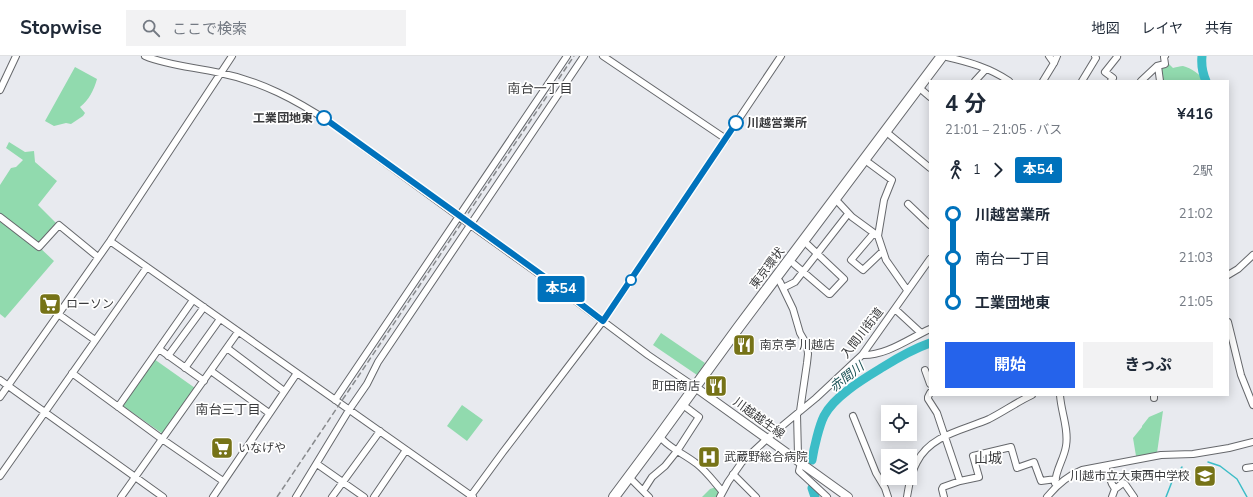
<!DOCTYPE html>
<html lang="ja">
<head>
<meta charset="utf-8">
<style>
  :root { --surface:#fff; --page:#f2f2f3; --text:#1f2937; --muted:#747a83; --line:#e0e1e3; --accent:#2563eb }
  body { margin:0; font-family:"Nunito Sans","Noto Sans JP",sans-serif; background:var(--page); color:var(--text); height:100vh; display:flex; flex-direction:column; font-size:15px; white-space:nowrap }
  * { box-sizing:border-box; margin:0 }
  p { font-size:13px; color:var(--muted) }
  .icon { flex:none; width:22px; height:22px; fill:none; stroke:currentColor; stroke-width:2; stroke-linecap:round; stroke-linejoin:round }
  .map { position:relative; flex:1; overflow:hidden }
  .panel { position:absolute; left:929px; top:24px; width:300px; height:316px; display:flex; flex-direction:column; background:var(--surface); border-radius:0px; box-shadow:0 2px 10px #0003 }
  .panel>* { flex:none }
  .badge { padding:0 8px; border-radius:3px; font-size:14px; line-height:26px }
  .buttons { position:absolute; left:881px; top:349px; display:grid; gap:8px }
  .buttons a { display:grid; place-items:center; width:36px; height:36px; border-radius:0px; background:var(--surface); box-shadow:0 2px 10px #0003; font-size:20px }
  .map>.badge { position:absolute; translate:-50% -50%; box-shadow:0 0 0 2px #fff }
  .legs { display:flex; align-items:center; gap:6px; height:44px; padding:0 16px; font-size:13px }
  .legs p { margin-inline-start:auto }
  .headline { display:flex; align-items:center; justify-content:space-between; height:68px; padding:0 16px }
  h1 { font-size:22px; font-weight:700; line-height:30px }
  .cta { display:flex; gap:8px; margin-top:auto; padding:8px 16px }
  .cta a { flex:1; height:46px; border-radius:0px; background:var(--accent); color:#fff; font-size:16px; font-weight:700; line-height:46px; text-align:center }
  .cta a+a { background:var(--page); color:var(--text) }
  ul { padding:0 16px; list-style:none }
  li { display:flex; align-items:center; gap:14px; height:44px; font-size:15px }
  li i { display:grid; place-items:center; width:6px; height:100%; margin:0 5px; background:currentColor }
  li i::after { content:''; width:10px; height:10px; margin:-5px; border:3px solid; border-radius:50%; background:var(--surface) }
  li p { margin-inline-start:auto }
  li:first-child i { background:linear-gradient(#0000 50%,currentColor 0) }
  li:last-child i { background:linear-gradient(currentColor 50%,#0000 0) }
  header { display:flex; align-items:center; gap:24px; box-sizing:border-box; height:56px; padding:0 20px; background:var(--surface); border-bottom:1px solid var(--line) }
  header strong { font-size:19px }
  nav { display:flex; gap:22px; margin-inline-start:auto; font-size:14px }
  .search { width:280px; height:36px; background:var(--page); display:flex; align-items:center; gap:10px; box-sizing:border-box; padding:0 14px; border-radius:0px; color:var(--muted); font-size:15px }
  .map>svg:first-child { display:block }
  .green { fill:#91daae }
  .lines { fill:none; stroke-linecap:round; stroke-linejoin:round }
  .stream { stroke:#3cbdc7; stroke-width:1.5 }
  .river { stroke:#3cbdc7; stroke-width:9 }
  .minor-casing { stroke:#66686c; stroke-width:8 }
  .major-casing { stroke:#66686c; stroke-width:10 }
  .highway-casing { stroke:#66686c; stroke-width:12 }
  .minor { stroke:#fff; stroke-width:6 }
  .major { stroke:#fff; stroke-width:8 }
  .highway { stroke:#fff; stroke-width:10 }
  .rail { stroke:#87898c; stroke-width:1.5; stroke-dasharray:6 3; stroke-linecap:butt }
  .line-1-casing { stroke:#fff; stroke-width:9 }
  .line-1 { stroke:#0072bc; stroke-width:6 }
  .stop-1-dot { fill:#fff; stroke:#0072bc; stroke-width:2 }
  .labels { text-anchor:middle; dominant-baseline:central; stroke-width:3.5; stroke-linejoin:round; paint-order:stroke }
  .stop-label { font-size:12px; font-weight:bold; fill:#3a3b3d; stroke:#fff; text-anchor:end }
  .street-label { font-size:12px; fill:#3a3b3d; stroke:#fff }
  .poi-label { font-size:12px; fill:#3a3b3d; stroke:#fff; text-anchor:start }
  .neighbourhood-label { font-size:13px; fill:#3a3b3d; stroke:#fff }
  .water-label { font-size:13px; font-style:italic; fill:#1c5256; stroke:#fff }
  .quarter-label { font-size:14px; fill:#3a3b3d; stroke:#fff }
</style>
</head>
<body>
<header>
<strong>Stopwise</strong>
<div class="search"><svg class="icon" aria-label="search" viewBox="0 0 24 24"><circle cx="10" cy="10" r="6"/><path d="M15 15l6 6"/></svg>ここで検索</div>
<nav><a>地図</a><a>レイヤ</a><a>共有</a></nav>
</header>
<div class="map">
<svg width="1253" height="441" viewBox="0 0 1253 441">
  <rect width="100%" height="100%" fill="#e8eaef"/>
  <path class="green" d="M1167,6L1173,12C1177,11 1180,10 1183,10C1191,12 1201,19 1205,25H1163C1163,19 1161,15 1162,9Z
    M75,11L97,23C94,34 89,44 80,51L85,57L83,60L71,68L66,67L54,70L45,65Z
    M9,86L25,96L34,95L35,106L57,125L38,149L57,168L38,190L54,205L5,262L0,258V129L11,112L16,111L23,104L6,92Z
    M661,277L705,307L697,319L653,289Z
    M154,303L195,332L163,378L123,350V347Z
    M462,349L483,364L467,385L447,370Z
    M1163,355L1157,397L1138,401L1136,400L1133,382L1142,371V370L1149,361Z
    M716,431L720,436L717,441H702L710,433Z"/>
  <g class="lines">
    <path class="stream" d="M1208,406L1220,410L1237,423L1247,441
      M1166,441L1173,423L1182,411"/>
    <path class="river" d="M1202,0C1201,10 1202,16 1206,25
      M812,404C814,392 819,370 824,360C834,340 865,322 883,311C899,301 913,293 930,287
      M812,432L815,441"/>
    <g class="minor-casing">
      <path id="minor" d="M145,0C169,10 195,11 220,17C261,25 296,44 331,67L458,160L560,233L648,299L695,331
        M603,0L726,83
        M1049,0L1054,7
        M947,1C969,6 990,12 1009,25
        M1158,10L1160,25
        M975,25L986,13
        M1043,25L1054,7L1057,0
        M1082,25L1096,2L1095,0
        M1111,25L1113,22L1105,16L1117,1
        M1141,25L1157,10L1165,8L1164,1L1165,0
        M0,34L16,0
        M923,35L930,41
        M890,79L930,112
        M869,107L892,124L884,144L878,180
        M839,147L852,161L878,180L886,204L907,234
        M908,148L930,169
        M0,161L39,191L59,169L98,201
        M874,177L851,204L863,214L883,195
        M110,185L473,441
        M794,208L829,238H830L844,223L808,189
        M1228,219L1238,213L1253,199
        M780,226L793,253L800,277L807,289L808,298L807,307L800,355
        M783,232L795,226L848,158
        M895,253L921,277
        M58,258L95,284
        M1228,266L1241,319L1253,349
        M227,292L284,335
        M159,293L204,325
        M862,299C886,300 908,283 930,273
        M168,300L204,251
        M185,312L220,263
        M925,314L930,328
        M211,315L269,357
        M72,317L162,383L223,425
        M0,324L163,441
        M930,337L928,341V343L937,357L941,369L960,425L943,431L942,433L944,441
        M1154,339V342
        M0,341L110,185L232,0
        M335,344L567,0
        M118,351L193,244
        M853,360L876,417L885,432L888,441
        M663,384C673,394 686,399 697,408C707,416 714,426 722,435
        M796,404L798,399L797,358
        M801,407L799,415L827,441
        M317,408L364,441
        M1105,410L1112,428L1115,433
        M1246,412L1253,411
        M733,418L756,441
        M0,420L147,211
        M633,425L649,441
        M960,425L979,421L973,400L1011,391L1017,412L1034,406L1041,425L1056,423
        M1055,427C1056,413 1064,403 1066,390C1069,373 1061,356 1060,339
        M643,435L652,421L665,410L677,395L699,361L687,352
        M121,441L238,276
        M213,441L297,317
        M296,441L349,354L367,328L378,306L584,0
        M332,441L380,375
        M374,441L406,394
        M470,441L503,396L603,265L781,0
        M720,441L728,426L742,406L770,380L816,342L862,299L930,203
        M907,441C909,429 911,416 917,406C930,379 964,374 989,363C1003,356 1017,346 1032,339
        M1047,441C1056,430 1069,419 1082,414L1161,399L1193,398L1229,392L1253,386
        M1112,441L1115,433L1123,427L1125,428L1134,441"/>
    </g>
    <g class="major-casing">
      <path id="major" d="M695,331L848,441"/>
    </g>
    <g class="highway-casing">
      <path id="highway" d="M614,441L658,382L695,331L738,272L942,0"/>
    </g>
    <use href="#minor" class="minor"/>
    <use href="#major" class="major"/>
    <use href="#highway" class="highway"/>
    <path class="rail" d="M277,441L574,0"/>
  </g>
  <g class="lines">
    <g class="line-1-casing">
      <path id="line-1" d="M324,62L560,232L603,265L736,67"/>
    </g>
    <use href="#line-1" class="line-1"/>
  </g>
  <defs>
    <g id="supermarket-square" transform="scale(1.15)"><rect x="-9" y="-9" width="18" height="18" rx="4" fill="#767317" stroke="#fff"/><path d="M-6-5.5h2.5l.6 2H6L4.5 2H-2.5L-4.4-4H-6ZM-1.5 3.2a1.3 1.3 0 1 0 .1 0ZM3 3.2a1.3 1.3 0 1 0 .1 0Z" fill="#fff"/></g>
    <g id="restaurant-square" transform="scale(1.15)"><rect x="-9" y="-9" width="18" height="18" rx="4" fill="#767317" stroke="#fff"/><path d="M-5-6h1v4h1v-4h1v4h1v-4h1v5L-1.5 .5V6h-2V.5L-5-1ZM5-6V6H3V1.5H1.5Q1.5-4 5-6Z" fill="#fff"/></g>
    <g id="hospital-square" transform="scale(1.15)"><rect x="-9" y="-9" width="18" height="18" rx="4" fill="#767317" stroke="#fff"/><path d="M-5-5h3v3.5h4V-5h3V5h-3V1.5h-4V5h-3Z" fill="#fff"/></g>
    <g id="school-square" transform="scale(1.15)"><rect x="-9" y="-9" width="18" height="18" rx="4" fill="#767317" stroke="#fff"/><path d="M0-5L7-2L0 1L-7-2ZM-4 1L0 2.5L4 1V4Q0 6-4 4Z" fill="#fff"/></g>
  </defs>
  <g fill-rule="evenodd">
    <use href="#supermarket-square" x="50" y="248"/>
    <use href="#restaurant-square" x="744" y="289"/>
    <use href="#restaurant-square" x="716" y="330"/>
    <use href="#supermarket-square" x="222" y="392"/>
    <use href="#hospital-square" x="709" y="401"/>
    <use href="#school-square" x="1205" y="420"/>
  </g>
  <g class="stop-1-dot">
    <circle cx="324" cy="62" r="7"/>
    <circle cx="736" cy="67" r="7"/>
    <circle cx="631" cy="224" r="5"/>
  </g>
  <g class="labels">
    <g class="stop-label">
      <text x="313" y="62">工業団地東</text>
      <text x="747" y="67" text-anchor="start">川越営業所</text>
    </g>
    <g class="street-label">
      <text transform="translate(767 212) rotate(-53)">東京環状</text>
      <text transform="translate(862 277) rotate(-52)">入間川街道</text>
      <text transform="translate(759 362) rotate(36)">川越越生線</text>
    </g>
    <g class="poi-label">
      <text x="66" y="248">ローソン</text>
      <text x="760" y="289">南京亭 川越店</text>
      <text x="700" y="330" text-anchor="end">町田商店</text>
      <text x="238" y="392">いなげや</text>
      <text x="724" y="401">武蔵野総合病院</text>
      <text x="1190" y="420" text-anchor="end">川越市立大東西中学校</text>
    </g>
    <g class="neighbourhood-label">
      <text x="540" y="33">南台一丁目</text>
      <text x="228" y="354">南台三丁目</text>
    </g>
    <g class="water-label">
      <text transform="translate(847 321) rotate(-38)">赤間川</text>
    </g>
    <g class="quarter-label">
      <text x="988" y="402">山城</text>
    </g>
  </g>
</svg>
<div class="buttons">
<a><svg class="icon" aria-label="locate" viewBox="0 0 24 24"><circle cx="12" cy="12" r="6"/><path d="M12 2v4M12 18v4M2 12h4M18 12h4"/></svg></a>
<a><svg class="icon" aria-label="layers" viewBox="0 0 24 24"><path d="M12 4l9 5-9 5-9-5zM3 14l9 5 9-5"/></svg></a>
</div>
<b class="badge" style="left:561px;top:233px;background:#0072bc;color:#fff">本54</b>
<section class="panel">
<div class="headline"><div><h1>4 分</h1><p>21:01 – 21:05 · バス</p></div><b>¥416</b></div>
<div class="legs"><svg class="icon" aria-label="walk" viewBox="0 0 24 24"><circle cx="13" cy="4" r="2"/><path d="M13 8l-2 6 4 7M11 14l-3 7M7 12l3-4h3l4 4"/></svg>1<svg class="icon" aria-label="forward" viewBox="0 0 24 24"><path d="M9 5l7 7-7 7"/></svg><b class="badge" style="background:#0072bc;color:#fff">本54</b><p>2駅</p></div>
<ul>
<li><i style="color:#0072bc"></i><b>川越営業所</b><p>21:02</p></li>
<li><i style="color:#0072bc"></i><span>南台一丁目</span><p>21:03</p></li>
<li><i style="color:#0072bc"></i><b>工業団地東</b><p>21:05</p></li>
</ul>
<div class="cta"><a>開始</a><a>きっぷ</a></div>
</section>
</div>
</body>
</html>
